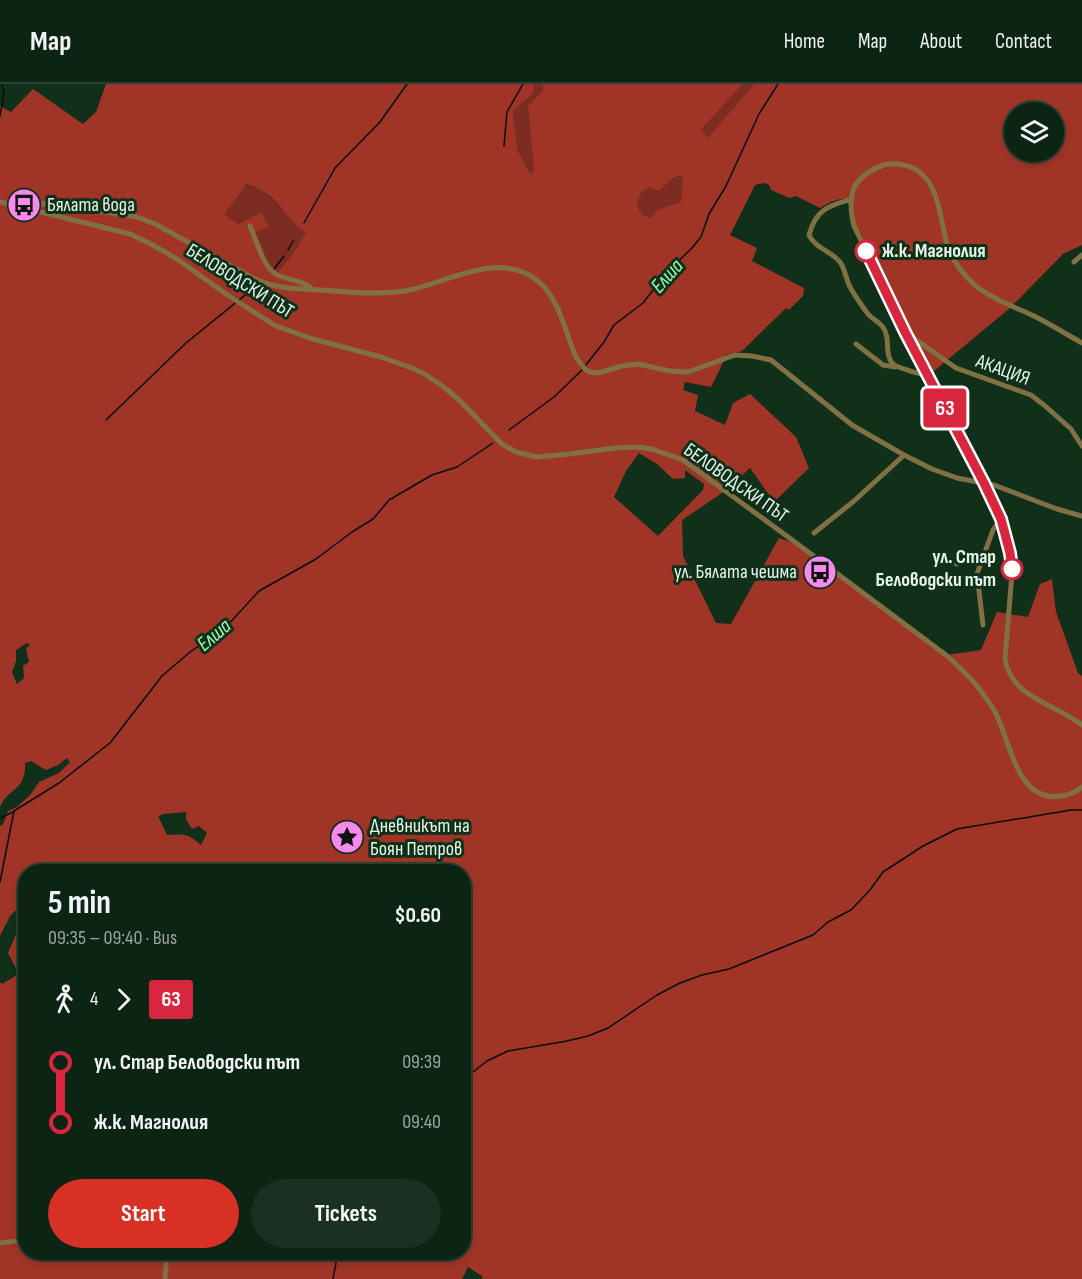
<!DOCTYPE html>
<html lang="en">
<head>
<meta charset="utf-8">
<style>
  :root { --surface:#0c2414; --page:#1a3022; --text:#f1f3f6; --muted:#9aa4a0; --line:#2c4134; --accent:#d93025 }
  body { margin:0; font-family:"Sofia Sans Condensed",sans-serif; background:var(--page); color:var(--text); height:100vh; display:flex; flex-direction:column; font-size:22px; white-space:nowrap }
  * { box-sizing:border-box; margin:0 }
  p { font-size:20px; color:var(--muted) }
  .icon { flex:none; width:33px; height:33px; fill:none; stroke:currentColor; stroke-width:2; stroke-linecap:round; stroke-linejoin:round }
  .map { position:relative; flex:1; overflow:hidden }
  .details { position:absolute; left:18px; top:780px; width:453px; height:396px; display:flex; flex-direction:column; background:var(--surface); border-radius:24px; box-shadow:0 3px 9px #0003,0 0 0 2px var(--line) }
  .details>* { flex:none }
  .badge { padding:0 12px; border-radius:4px; font-size:21px; line-height:39px }
  .controls { position:absolute; left:1004px; top:18px; display:grid; gap:12px }
  .controls a { display:grid; place-items:center; width:60px; height:60px; border-radius:50%; background:var(--surface); box-shadow:0 3px 9px #0003,0 0 0 2px var(--line); font-size:30px }
  .map>.badge { position:absolute; translate:-50% -50%; box-shadow:0 0 0 3px #fff }
  .legs { display:flex; align-items:center; gap:9px; height:66px; padding:0 30px; font-size:20px }
  .legs p { margin-inline-start:auto }
  .head { display:flex; align-items:center; justify-content:space-between; height:102px; padding:0 30px }
  h1 { font-size:33px; font-weight:700; line-height:45px }
  .action { display:flex; gap:12px; margin-top:auto; padding:12px 30px }
  .action a { flex:1; height:69px; border-radius:36px; background:var(--accent); color:#fff; font-size:24px; font-weight:700; line-height:69px; text-align:center }
  .action a+a { background:var(--page); color:var(--text) }
  ul { padding:0 30px; list-style:none }
  li { display:flex; align-items:center; gap:21px; height:60px; font-size:22px }
  li i { display:grid; place-items:center; width:9px; height:100%; margin:0 8px; background:currentColor }
  li i::after { content:''; width:15px; height:15px; margin:-8px; border:4px solid; border-radius:50%; background:var(--surface) }
  li p { margin-inline-start:auto }
  li:first-child i { background:linear-gradient(#0000 50%,currentColor 0) }
  li:last-child i { background:linear-gradient(currentColor 50%,#0000 0) }
  header { display:flex; align-items:center; gap:36px; box-sizing:border-box; height:84px; padding:0 30px; background:var(--surface); border-bottom:2px solid var(--line) }
  header strong { font-size:28px }
  nav { display:flex; gap:33px; margin-inline-start:auto; font-size:21px }
  .map>svg:first-child { display:block }
  .green { fill:#7c2c20 }
  .forest { fill:#a03527; fill-rule:evenodd }
  .lines { fill:none; stroke-linecap:round; stroke-linejoin:round }
  .stream { stroke:#041007; stroke-width:1.5 }
  .minor { stroke:#807044; stroke-width:5 }
  .line-1-casing { stroke:#fff; stroke-width:14 }
  .line-1 { stroke:#d7263d; stroke-width:9 }
  .stop-1-dot { fill:#fff; stroke:#d7263d; stroke-width:3 }
  .labels { text-anchor:middle; dominant-baseline:central; stroke-width:6; stroke-linejoin:round; paint-order:stroke }
  .poi-label { font-size:20px; fill:#e4f6e7; stroke:#10301a; text-anchor:start }
  .stop-label { font-size:20px; font-weight:bold; fill:#e4f6e7; stroke:#10301a; text-anchor:start }
  .street-label { font-size:20px; fill:#e4f6e7; stroke:#10301a }
  .water-label { font-size:21px; font-style:italic; fill:#98fcb1; stroke:#10301a }
</style>
</head>
<body>
<header>
<strong>Map</strong>
<nav><a>Home</a><a>Map</a><a>About</a><a>Contact</a></nav>
</header>
<div class="map">
<svg width="1082" height="1195" viewBox="0 0 1082 1195">
  <rect width="100%" height="100%" fill="#10301a"/>
  <path class="green" d="M534,0H543L534,85L531,90L518,67L513,27L534,9Z
    M743,0H754L708,55L701,46Z
    M680,92L684,97L681,118L660,125L650,134C641,131 639,127 637,118L642,108L650,102Z
    M245,100L259,105L270,113L306,148L292,171L277,189L269,182L254,149L261,128L238,140L225,130Z"/>
  <path class="forest" d="M106,0H534V9L513,27L518,67L531,90L534,85L528,22L542,8L543,0H743L701,46L708,54L754,0H1082V161L1063,170L1010,224L928,292L854,142L852,115C840,113 830,118 820,124L796,112L789,114L771,106L769,101L764,99L755,101L730,151L757,164L752,177L804,204L803,212L789,226L786,224L742,267L726,271L719,287L711,303L685,298L683,306L698,311L695,327L725,341L733,319L750,310L796,353L809,384L774,418L750,384L725,407L682,436L683,472L716,539L731,540L779,454L799,461L946,571L981,566L997,528L1028,533L1040,500L1052,495L1056,528L1078,589L1082,592V1195H482V1192L468,1183L462,1195H0V898L2,900L19,890L8,869L17,848L25,846L26,1168H464V788H26L25,820H22L10,832L0,852V742L3,740L8,727L17,723L31,710L39,698L59,689L70,678L67,674L58,681L46,686L31,677L25,679C26,708 9,702 0,723V22L11,28L33,5L83,40L96,28ZM1014,28H1053V68H1014ZM680,92L683,96L681,118L659,125L650,134C641,131 639,127 637,118L642,108L650,103L659,107L673,94ZM246,100C259,104 269,110 279,121C288,131 293,141 306,148L292,171L278,188L269,182L255,149L268,142L261,128L238,140L225,130ZM639,369L657,380L673,395L685,394V386L704,400L703,406L658,452L614,413L626,387ZM27,559L30,561L26,565L29,578L23,582L24,594L17,600L12,588L16,577V566ZM186,728V735L192,745L199,742L207,749L201,761C187,749 185,750 167,751L158,732L164,730Z"/>
  <g class="lines">
    <path class="stream" d="M0,32L4,10L2,0
      M504,62L507,28L523,0
      M304,139L335,84L380,38L407,0
      M288,166L293,157
      M274,185L284,172
      M585,282L604,258L614,241L643,219L667,188L691,165L701,153L709,130L726,102L759,30L778,0
      M106,336L186,259L260,199
      M509,346L554,313L582,286
      M0,734L13,728
      M0,798L14,727L59,699L110,659L162,592L190,568L225,544L259,507L316,475L352,448L373,435L389,416L432,391L457,383L493,359
      M464,995L487,977L508,967L567,957L588,952L608,944L657,911L680,899L702,891L729,885L813,851L828,838L851,826L870,806L883,788L923,762L957,745L1071,726H1082
      M333,1195L338,1168"/>
    <path class="minor" d="M852,115C828,122 816,125 809,151C815,164 831,167 840,178C845,185 846,195 850,203C855,212 862,222 868,230C872,235 878,237 882,242C892,254 883,269 893,280C897,284 921,290 928,292
      M0,118L130,150L153,161L177,175L229,212L276,242L313,255L381,273L412,284L425,290L445,304L460,317L502,360L516,368L537,373L569,370L616,364L637,363L652,365L683,376L799,461L946,571C967,590 979,602 994,626C1009,652 1014,706 1048,712C1061,714 1072,711 1082,703
      M28,124L53,117H62L100,127L137,133L155,140L255,195C276,205 299,205 322,206C349,208 377,211 404,207C447,200 500,164 539,198C561,217 565,250 577,275L586,286L590,288L598,289L622,282L638,280L670,287L688,288L735,271L752,272L771,276L852,341L904,371L932,385L957,394L994,401L1057,425L1082,432
      M250,142C256,155 263,181 274,189C286,197 303,195 313,206
      M1074,178L1082,171
      M906,249L956,284L1031,311L1044,321L1071,345L1082,362
      M1082,259C1066,250 1050,240 1034,232C1015,223 994,216 977,203C965,193 953,178 948,163C939,136 941,96 911,83C902,80 893,78 884,81C873,84 861,92 855,102C849,114 851,130 854,142L905,248L985,399L1001,435L1010,469L1012,489L1005,575C1012,615 1055,619 1082,641
      M856,260L883,281L895,283
      M814,449L854,417L904,371
      M982,476L977,490L983,541
      M956,480L969,476H982L993,446L1001,435
      M0,1159L26,1156
      M165,1195L167,1168"/>
  </g>
  <g class="lines">
    <g class="line-1-casing">
      <path id="line-1" d="M866,167L905,248L984,399L1001,435L1010,469L1012,485"/>
    </g>
    <use href="#line-1" class="line-1"/>
  </g>
  <defs>
    <g id="bus-disc" transform="scale(1.725)"><circle r="9.5" fill="#f788ec" stroke="#10301a"/><path d="M-5-6H5V4H4V6H2V4H-2V6H-4V4H-5ZM-3.5-4V0h7V-4ZM-3.5 1.2v1.5H-2V1.2ZM2 1.2v1.5H3.5V1.2Z" fill="#111"/></g>
    <g id="sight-disc" transform="scale(1.725)"><circle r="9.5" fill="#f788ec" stroke="#10301a"/><path d="M0-6L1.8-2.2L6-1.7L2.9 1.2L3.7 5.4L0 3.3L-3.7 5.4L-2.9 1.2L-6-1.7L-1.8-2.2Z" fill="#111"/></g>
  </defs>
  <g fill-rule="evenodd">
    <use href="#bus-disc" x="24" y="121"/>
    <use href="#bus-disc" x="820" y="488"/>
    <use href="#sight-disc" x="347" y="753"/>
  </g>
  <g class="stop-1-dot">
    <circle cx="866" cy="167" r="10"/>
    <circle cx="1012" cy="485" r="10"/>
  </g>
  <g class="labels">
    <g class="poi-label">
      <text x="47" y="121">Бялата вода</text>
      <text x="797" y="488" text-anchor="end">ул. Бялата чешма</text>
      <text x="370" y="742">Дневникът на<tspan x="370" dy="23">Боян Петров</tspan></text>
    </g>
    <g class="stop-label">
      <text x="882" y="167">ж.к. Магнолия</text>
      <text x="996" y="473" text-anchor="end">ул. Стар<tspan x="996" dy="23">Беловодски път</tspan></text>
    </g>
    <g class="street-label">
      <text transform="translate(240 197) rotate(32)">БЕЛОВОДСКИ ПЪТ</text>
      <text transform="translate(1003 286) rotate(20)">АКАЦИЯ</text>
      <text transform="translate(736 399) rotate(35)">БЕЛОВОДСКИ ПЪТ</text>
    </g>
    <g class="water-label">
      <text transform="translate(667 192) rotate(-48)">Елша</text>
      <text transform="translate(214 551) rotate(-40)">Елша</text>
    </g>
  </g>
</svg>
<div class="controls">
<a><svg class="icon" aria-label="layers" viewBox="0 0 24 24"><path d="M12 4l9 5-9 5-9-5zM3 14l9 5 9-5"/></svg></a>
</div>
<b class="badge" style="left:945px;top:324px;background:#d7263d;color:#fff">63</b>
<section class="details">
<div class="head"><div><h1>5 min</h1><p>09:35 – 09:40 · Bus</p></div><b>$0.60</b></div>
<div class="legs"><svg class="icon" aria-label="walk" viewBox="0 0 24 24"><circle cx="13" cy="4" r="2"/><path d="M13 8l-2 6 4 7M11 14l-3 7M7 12l3-4h3l4 4"/></svg>4<svg class="icon" aria-label="forward" viewBox="0 0 24 24"><path d="M9 5l7 7-7 7"/></svg><b class="badge" style="background:#d7263d;color:#fff">63</b></div>
<ul>
<li><i style="color:#d7263d"></i><b>ул. Стар Беловодски път</b><p>09:39</p></li>
<li><i style="color:#d7263d"></i><b>ж.к. Магнолия</b><p>09:40</p></li>
</ul>
<div class="action"><a>Start</a><a>Tickets</a></div>
</section>
</div>
</body>
</html>
